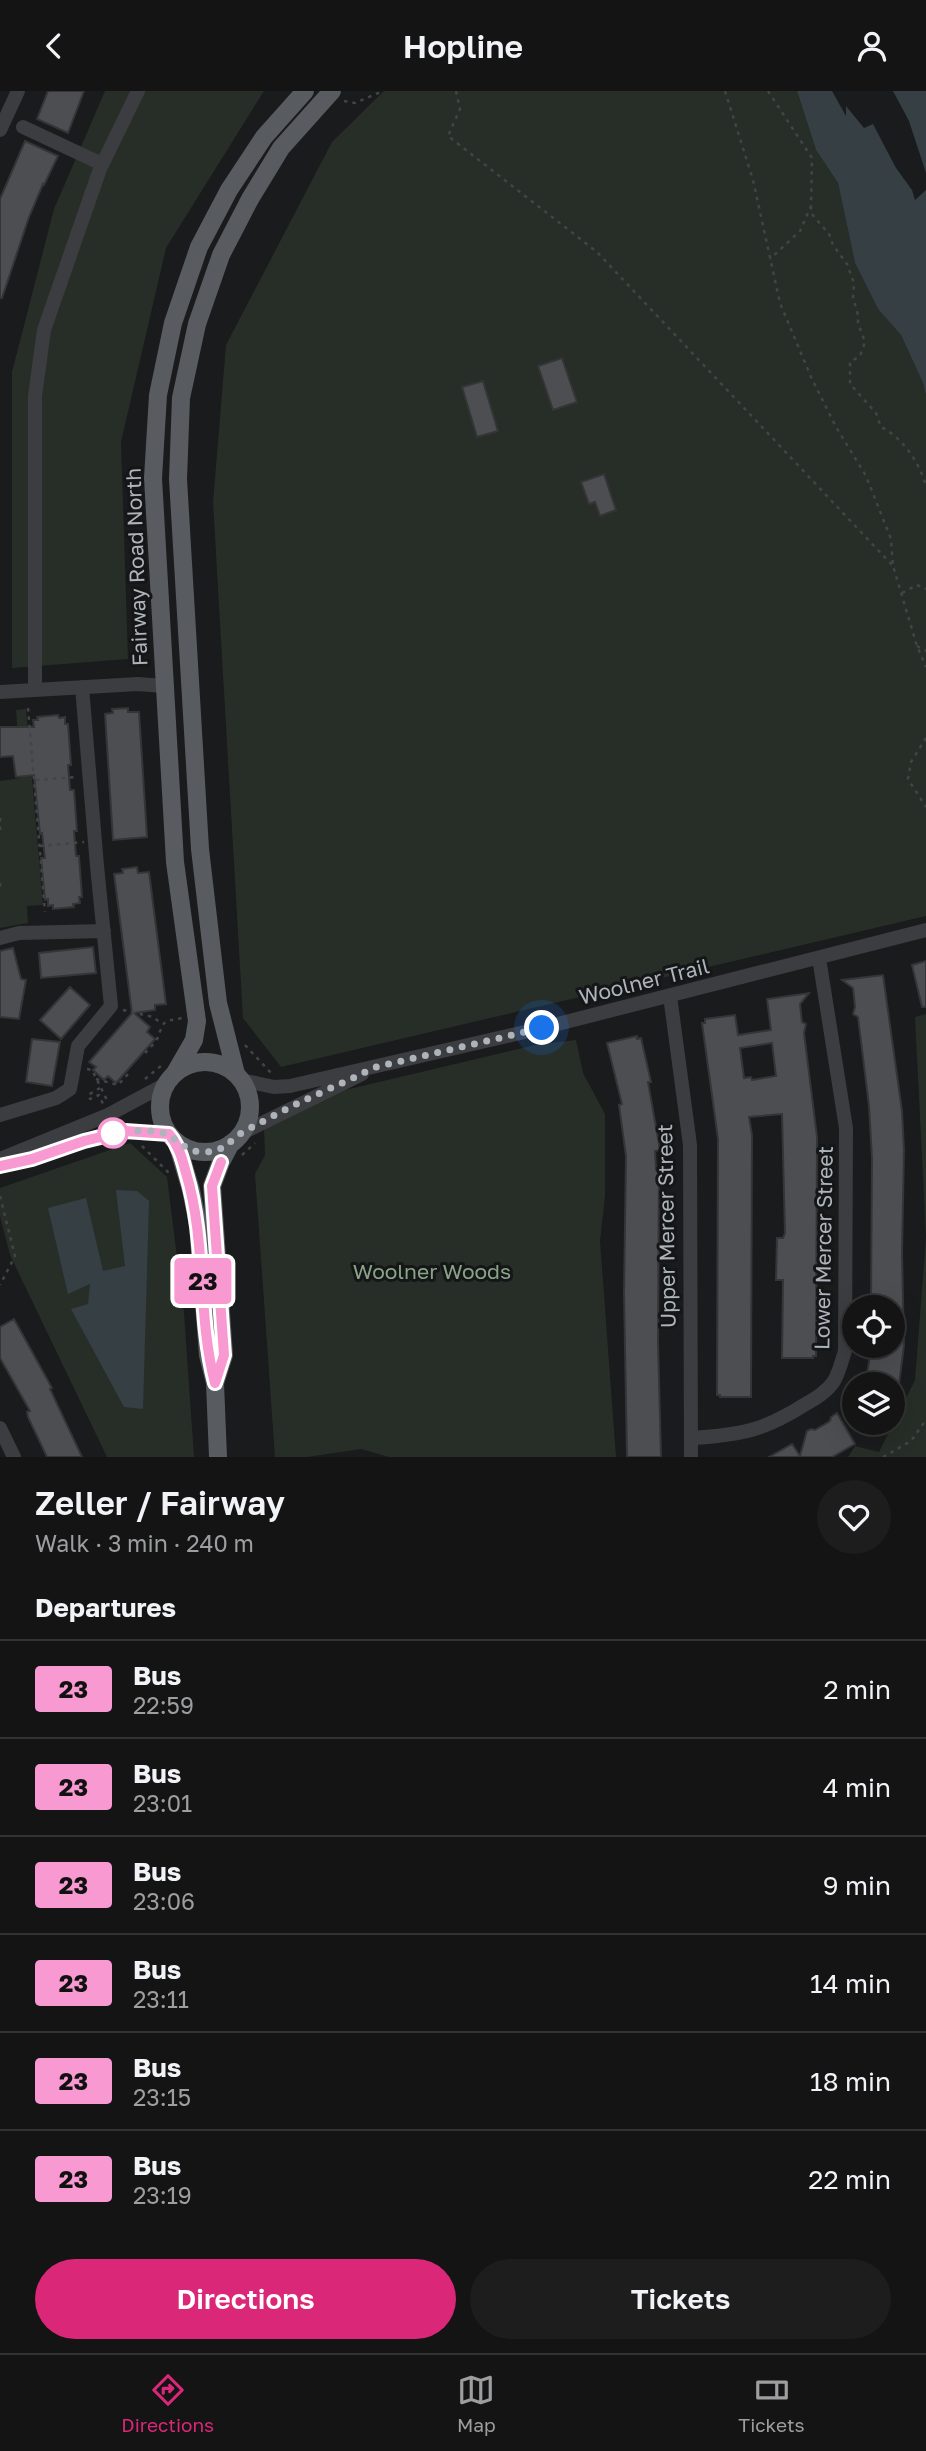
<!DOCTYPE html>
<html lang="en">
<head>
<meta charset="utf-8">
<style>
  :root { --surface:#141415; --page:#1d1d1e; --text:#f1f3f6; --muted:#9d9ea0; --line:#333334; --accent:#db2777 }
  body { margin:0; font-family:"Golos Text",sans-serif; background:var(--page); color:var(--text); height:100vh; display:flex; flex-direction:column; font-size:26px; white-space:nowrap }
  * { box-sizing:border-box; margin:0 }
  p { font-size:23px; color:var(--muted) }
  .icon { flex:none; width:38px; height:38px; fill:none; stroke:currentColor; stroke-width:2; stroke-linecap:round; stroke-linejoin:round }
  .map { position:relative; height:1366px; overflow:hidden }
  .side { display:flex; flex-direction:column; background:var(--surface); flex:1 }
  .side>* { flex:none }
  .badge { padding:0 14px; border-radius:5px; font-size:24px; line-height:46px }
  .controls { position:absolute; left:842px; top:1204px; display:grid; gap:14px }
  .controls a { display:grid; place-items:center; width:63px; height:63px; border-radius:50%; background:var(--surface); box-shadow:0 7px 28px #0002,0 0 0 2px var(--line); font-size:35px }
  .you { position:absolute; width:35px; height:35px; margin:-18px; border:5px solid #fff; border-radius:50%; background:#1a73e8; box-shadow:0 0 0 10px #1a73e833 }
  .map>.badge { position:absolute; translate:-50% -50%; box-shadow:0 0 0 4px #fff }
  h2 { padding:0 35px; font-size:26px; line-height:63px }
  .round { display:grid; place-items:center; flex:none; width:74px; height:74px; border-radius:37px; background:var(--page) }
  .headline { display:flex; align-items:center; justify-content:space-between; height:119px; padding:0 35px }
  h1 { font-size:33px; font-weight:600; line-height:52px }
  .primary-button { display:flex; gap:14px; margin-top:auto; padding:14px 35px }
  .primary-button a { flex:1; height:80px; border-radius:42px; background:var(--accent); color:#fff; font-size:28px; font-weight:600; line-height:80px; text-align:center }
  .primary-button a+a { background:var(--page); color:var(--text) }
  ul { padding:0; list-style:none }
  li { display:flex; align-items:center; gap:21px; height:98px; padding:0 35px; border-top:2px solid var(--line) }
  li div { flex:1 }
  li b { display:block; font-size:26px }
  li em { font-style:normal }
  li .badge { min-width:77px; font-weight:700; text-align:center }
  header { display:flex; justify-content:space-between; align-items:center; height:91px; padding:0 35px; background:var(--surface); font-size:32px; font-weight:600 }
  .menu { display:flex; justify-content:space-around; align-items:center; height:98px; border-top:2px solid var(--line); background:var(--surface); font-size:19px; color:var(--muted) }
  .menu a { display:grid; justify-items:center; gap:4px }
  .menu .active { color:var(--accent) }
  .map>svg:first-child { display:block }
  .green { fill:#272e27 }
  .water { fill:#353f44 }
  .building { fill:#4c4e51; stroke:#353538; stroke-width:2; fill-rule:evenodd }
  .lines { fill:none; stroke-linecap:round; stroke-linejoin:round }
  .path { stroke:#424448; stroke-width:2.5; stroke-dasharray:3.5 5; stroke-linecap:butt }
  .minor { stroke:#3c3d41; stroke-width:14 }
  .major { stroke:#585b60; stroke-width:18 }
  .line-casing { stroke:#fff; stroke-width:16 }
  .line { stroke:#f899d1; stroke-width:10 }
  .walk { stroke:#aeb4bb; stroke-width:7; stroke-dasharray:0 12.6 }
  .stop-dot { fill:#fff; stroke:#f899d1; stroke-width:3.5 }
  .labels { text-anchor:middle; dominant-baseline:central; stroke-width:6; stroke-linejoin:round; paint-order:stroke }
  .street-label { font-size:21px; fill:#aeb4bb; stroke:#151617 }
  .park-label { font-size:21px; fill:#89a387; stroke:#151617 }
</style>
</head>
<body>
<header><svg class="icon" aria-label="back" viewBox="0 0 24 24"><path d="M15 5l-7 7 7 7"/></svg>Hopline<svg class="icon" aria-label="person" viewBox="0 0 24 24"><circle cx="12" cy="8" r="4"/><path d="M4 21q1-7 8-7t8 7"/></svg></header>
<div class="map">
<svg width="926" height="1366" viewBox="0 0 926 1366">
  <rect width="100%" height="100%" fill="#1a1b1c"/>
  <path class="green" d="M105,0H264L166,157L121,351L128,568L12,577V281L54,118Z
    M384,0H797L816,59L838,92L855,172L878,218L901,244L923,292L926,305V825L281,976L243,927L213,411L226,254L332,51Z
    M26,618L43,814L27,815L28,832L0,837V690L21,687L16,619Z
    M926,923V1366H848L855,1355L879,1361L915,1289L926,1146L915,926Z
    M576,949L583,982L605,1023V1105L600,1150L616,1366H389L361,1358L307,1366H275L255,1083L265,1064L264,1036L286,1013L535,954Z
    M130,1052L167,1086L184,1222L194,1366H107L10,1164L0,1125V1097Z"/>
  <path class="water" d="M797,0H832L846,25V15L864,37L873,33L896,77L912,99L915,109L926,99V305L923,292L901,244L878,218L855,172L838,92L816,59Z
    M893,0H926V82L909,30Z
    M116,1099L137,1100L149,1110L143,1318L124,1316L71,1218L88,1213L90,1193L68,1203L48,1117L86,1107L103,1180L125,1175Z"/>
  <path class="building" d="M48,0H84L68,42L37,28Z
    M25,50L58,65L44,94L43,93L29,126L2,207H0V108Z
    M562,267L577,311L553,319L538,275Z
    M483,290L498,340L477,346L462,296Z
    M604,383L616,419L600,425L595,411L589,413L581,391Z
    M128,617V621H139L147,746L113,749L105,623L113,622L112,618Z
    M58,624L59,627L65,626V633H68L71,674H68L70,699H74L77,740H74L76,765H79L82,806H79L80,812L73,813L74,816L53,818V814L48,815V808L45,809L41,767H45L42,742L40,743L34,684L16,686L13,665L0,666V636H34L33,629H38L37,626Z
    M137,776L138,782L149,781L166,913L155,914V919L134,922L150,936L147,941L155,948L116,992L108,985L104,989L93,979L96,976L89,971L132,922L114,783L123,782L122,778Z
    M93,856L96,882L41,887L39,862Z
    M13,857L21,888L26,889L19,928L0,926V860Z
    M926,870V916H922L912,874Z
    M883,884L902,1020L904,1059L902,1162L904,1255L899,1293H865L872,1255H892V1216H871L872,1067L869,1015L858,926L853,923L855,916L853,897L842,889Z
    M70,896L90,914L61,948L40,929Z
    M809,902L800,913L802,931L806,933L804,942L817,1046L816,1265H813V1267H782L783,1189H776L777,1147H783L785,1142L782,1023L749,1026L752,1044L751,1306H720V1304H717L718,1048L702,932H705V928L735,924L738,944L771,939L767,908ZM772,952L776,985L752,989L751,986L744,987L740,957Z
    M637,945V948L641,947L651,991H648L660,1059L655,1060L656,1079H659L658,1250L661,1366H627L624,1202L626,1065L619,1014L622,1013L607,952Z
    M32,948L60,951L52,995L26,991Z
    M14,1228L52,1297L50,1298L82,1366H47L28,1326L27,1321L30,1320L0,1267V1236Z
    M837,1322L855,1353L832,1366H769L792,1353L800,1365L807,1340L811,1338L815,1339L830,1330L831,1326Z"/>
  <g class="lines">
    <path class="path" d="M456,0L460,18L448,45L597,161L893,475
      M725,0L753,89L780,212L811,286L836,336L866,385L891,448L893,475L917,555L926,576
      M768,0L812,67L811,115L800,140L770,168
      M344,10L355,12L383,0
      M811,115V122L829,143L833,154L847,173L854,192L853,207L858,224V232L865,251L860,265L850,271V293L876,322L881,336C902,346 921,373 926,396
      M902,502L917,494L926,498
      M917,555L926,560
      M28,617L45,821
      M926,647L911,671L908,688L926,716
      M36,689L78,686
      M0,727V744
      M40,755L84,751
      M0,792V799
      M123,919L153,926L162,933
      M245,954L271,982
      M145,962C149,958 155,952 157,948C165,929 160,931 183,927
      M87,978L92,979L107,1009
      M96,988L118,994L130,981
      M145,988L162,974
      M100,997L88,1004L90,1008L99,1004L103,1013
      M142,1055L170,1083
      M242,1064L255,1052
      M0,1105L15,1165L0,1194
      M883,1366L911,1350L926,1329"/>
    <path class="minor" d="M23,36L102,73
      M0,39L18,0
      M35,599V305L44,239L100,78L138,0
      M0,601L138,593L164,595
      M0,847L19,842L104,840
      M670,905L690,1054L691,1366
      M241,989L274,996L290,995L542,937L926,839
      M0,1024L56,1007L70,998L78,955L111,915L97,775L82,596
      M242,1042L362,983
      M0,1068L108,1024L166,993
      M0,1075L32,1068L84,1050L125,1040L169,1043
      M0,1337L14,1366
      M692,1347C740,1344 763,1340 804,1314C815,1308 827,1301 834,1290C839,1282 842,1269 845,1260L846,1037L819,867"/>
    <path class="major" d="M160 1016a45 45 0 1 1 90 0a45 45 0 1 1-90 0Z
      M175,982L194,949L197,930L175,771L153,387L158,304L173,232L199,156L229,99L264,46L305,0
      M236,983L218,912L200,758L178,388L181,307L197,233L221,164L250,108L281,57L332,0
      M177,1052L191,1099L198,1134L208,1264L215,1292L218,1366
      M215,1292L224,1264L212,1095L221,1071L231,1052"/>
  </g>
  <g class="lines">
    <g class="line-casing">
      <path id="line" d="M0,1075L32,1068L84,1050L125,1040L169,1043C179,1055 182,1067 186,1082C207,1151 197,1223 215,1292L224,1264L212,1095L221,1071"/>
    </g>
    <use href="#line" class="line"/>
    <path class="walk" d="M113,1042C124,1041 157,1036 170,1045C181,1052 188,1061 203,1061C227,1061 228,1049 245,1040C269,1027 293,1014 318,1003C336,994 354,988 372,977L542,937"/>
  </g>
  <circle class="stop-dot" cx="113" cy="1042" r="14"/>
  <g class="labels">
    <g class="street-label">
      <text transform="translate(136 476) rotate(-92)">Fairway Road North</text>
      <text transform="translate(644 890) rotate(-14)">Woolner Trail</text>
      <text transform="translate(666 1135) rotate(-91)">Upper Mercer Street</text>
      <text transform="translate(823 1157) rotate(-89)">Lower Mercer Street</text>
    </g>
    <g class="park-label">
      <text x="432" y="1180">Woolner Woods</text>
    </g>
  </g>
</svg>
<div class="controls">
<a><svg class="icon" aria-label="locate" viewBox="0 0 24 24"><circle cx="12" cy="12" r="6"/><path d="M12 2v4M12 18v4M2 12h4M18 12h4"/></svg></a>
<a><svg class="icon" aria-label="layers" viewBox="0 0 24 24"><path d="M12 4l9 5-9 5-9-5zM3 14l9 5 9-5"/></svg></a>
</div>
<div class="you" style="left:542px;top:937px"></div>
<b class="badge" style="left:203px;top:1190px;background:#f899d1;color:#111">23</b>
</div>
<section class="side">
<div class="headline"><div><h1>Zeller / Fairway</h1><p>Walk · 3 min · 240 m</p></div><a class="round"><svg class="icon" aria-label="heart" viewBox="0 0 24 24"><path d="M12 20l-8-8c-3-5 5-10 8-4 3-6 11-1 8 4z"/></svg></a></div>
<h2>Departures</h2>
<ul>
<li><span class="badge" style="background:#f899d1;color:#111">23</span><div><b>Bus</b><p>22:59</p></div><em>2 min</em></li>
<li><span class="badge" style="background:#f899d1;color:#111">23</span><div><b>Bus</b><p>23:01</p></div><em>4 min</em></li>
<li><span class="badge" style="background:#f899d1;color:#111">23</span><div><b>Bus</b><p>23:06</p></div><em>9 min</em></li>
<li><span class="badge" style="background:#f899d1;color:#111">23</span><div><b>Bus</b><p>23:11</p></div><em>14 min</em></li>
<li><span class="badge" style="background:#f899d1;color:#111">23</span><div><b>Bus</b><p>23:15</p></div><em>18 min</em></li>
<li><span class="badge" style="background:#f899d1;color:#111">23</span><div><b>Bus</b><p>23:19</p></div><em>22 min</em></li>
</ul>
<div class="primary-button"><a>Directions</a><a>Tickets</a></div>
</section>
<nav class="menu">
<a class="active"><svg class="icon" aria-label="directions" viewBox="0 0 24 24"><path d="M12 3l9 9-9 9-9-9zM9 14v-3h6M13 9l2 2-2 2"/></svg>Directions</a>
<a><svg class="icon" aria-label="map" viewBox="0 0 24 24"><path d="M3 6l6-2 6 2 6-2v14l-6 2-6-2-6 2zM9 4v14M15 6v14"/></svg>Map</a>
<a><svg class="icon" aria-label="tickets" viewBox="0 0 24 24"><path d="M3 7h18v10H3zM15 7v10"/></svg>Tickets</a>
</nav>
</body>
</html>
